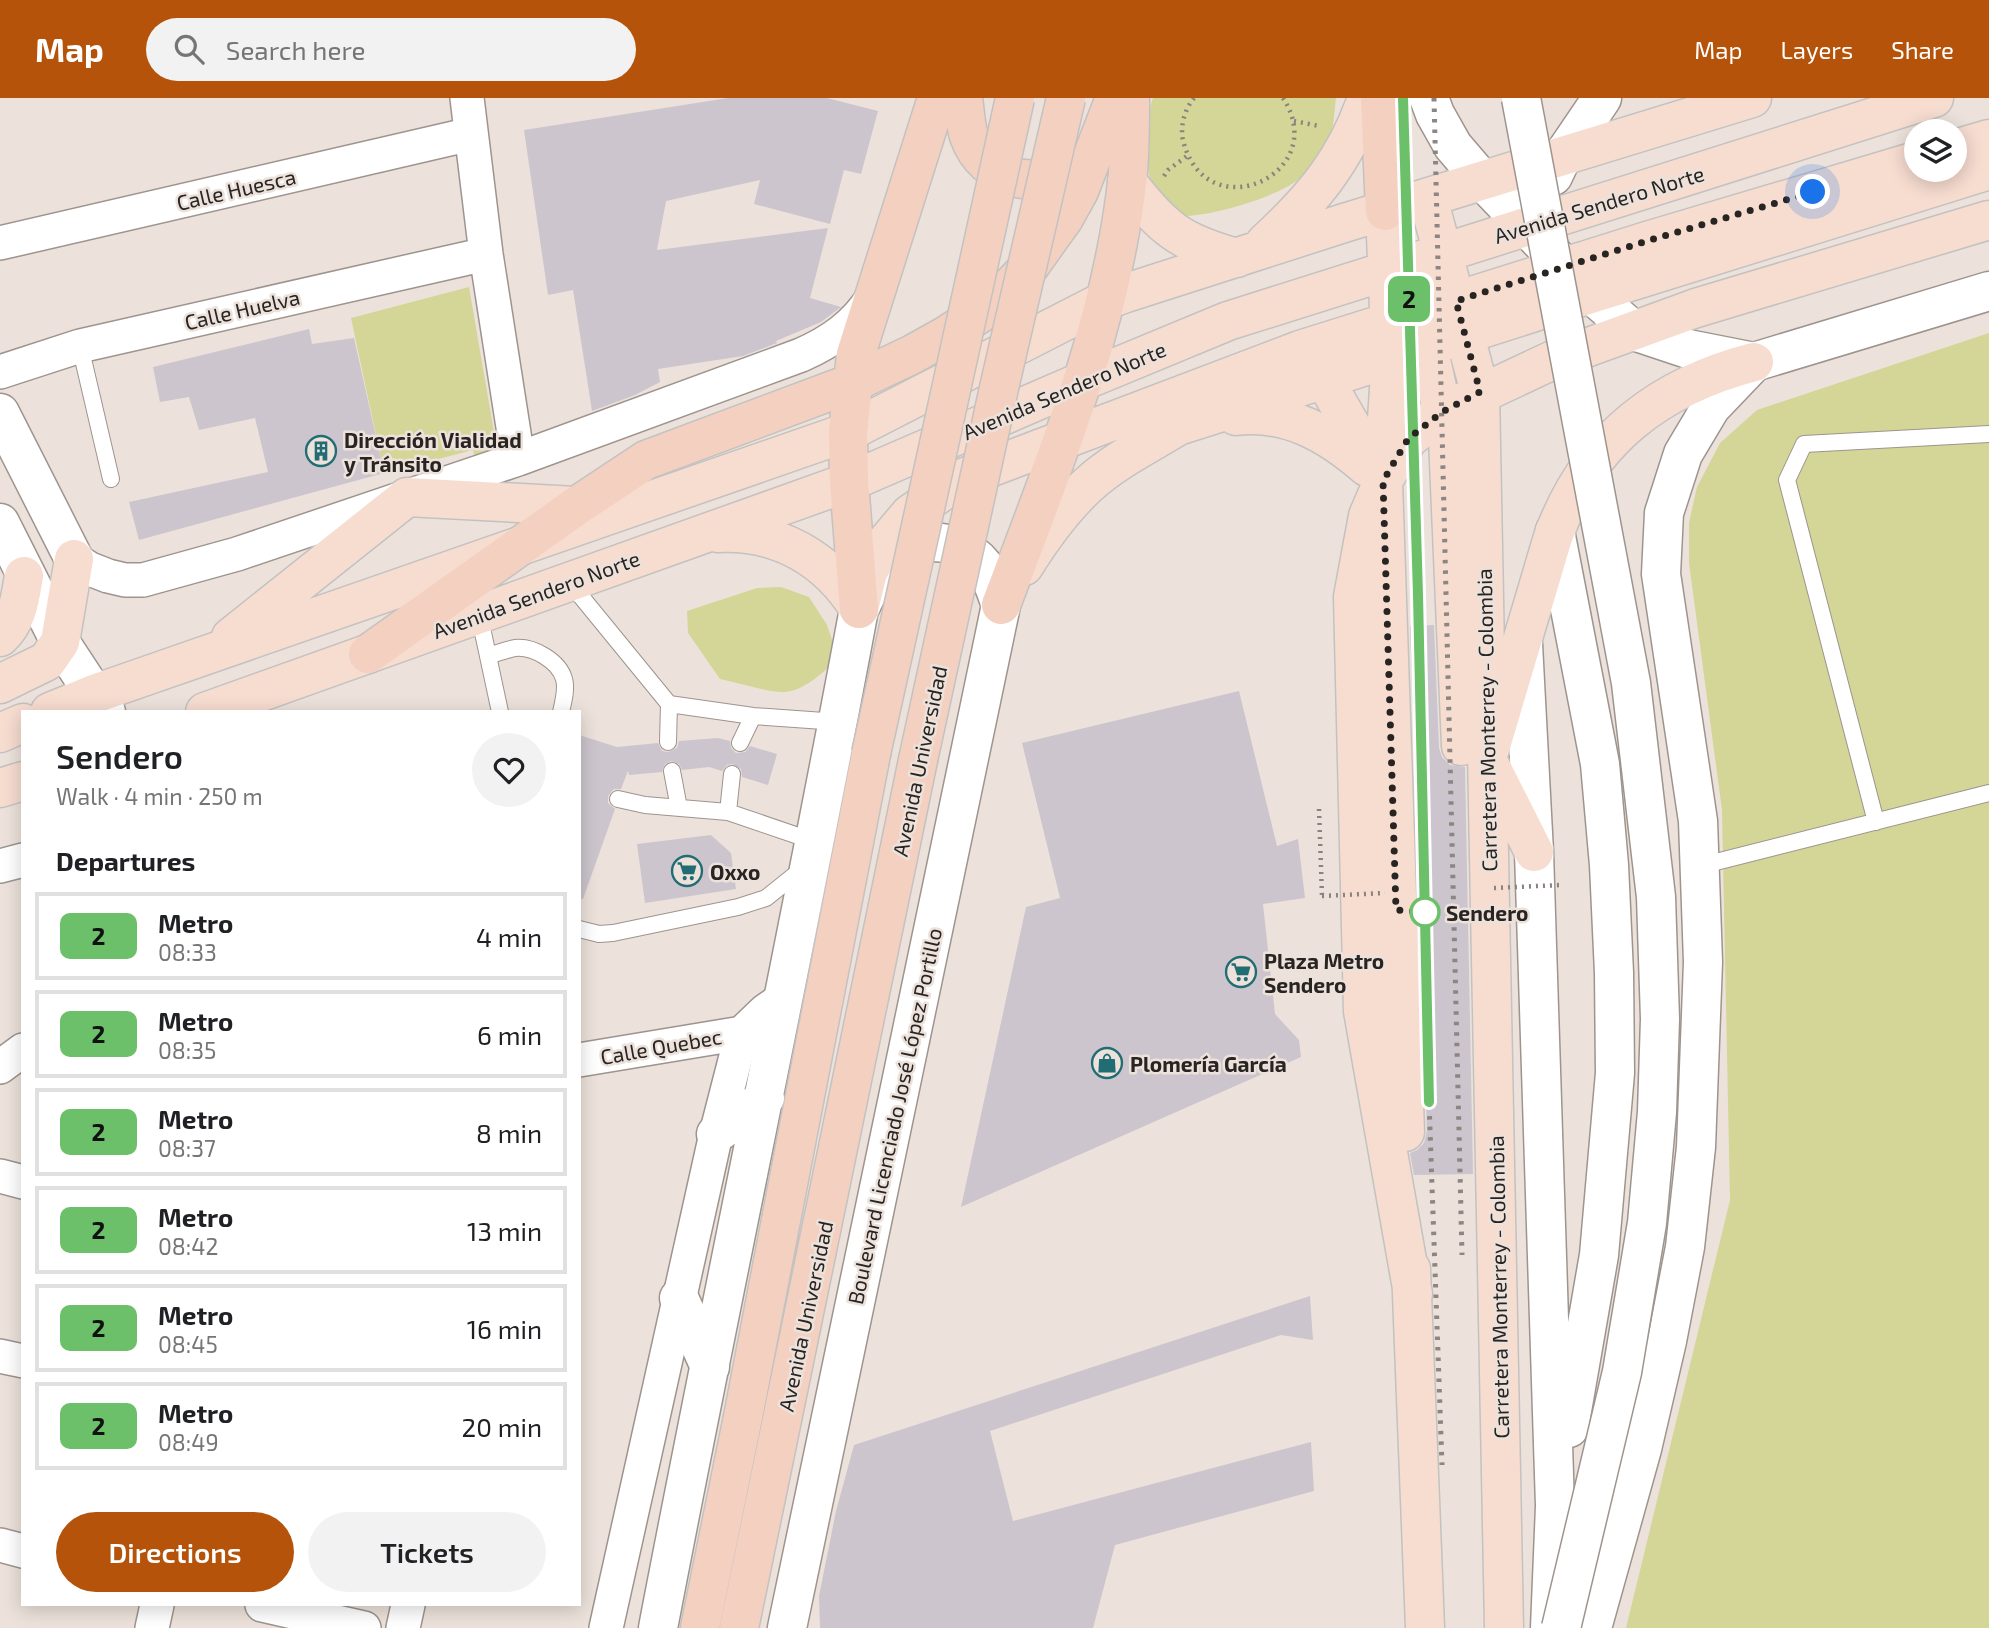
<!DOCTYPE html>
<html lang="en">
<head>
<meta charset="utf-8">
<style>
  :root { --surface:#fff; --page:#f2f2f2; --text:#202124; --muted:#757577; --line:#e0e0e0; --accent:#b45309 }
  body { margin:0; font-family:"Exo 2",sans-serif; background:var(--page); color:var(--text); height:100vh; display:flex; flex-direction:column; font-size:26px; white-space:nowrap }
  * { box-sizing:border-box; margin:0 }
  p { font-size:23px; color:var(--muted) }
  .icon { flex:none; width:38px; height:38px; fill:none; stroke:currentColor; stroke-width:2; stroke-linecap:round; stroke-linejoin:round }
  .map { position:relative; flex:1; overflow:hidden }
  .details { position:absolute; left:21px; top:612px; width:560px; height:896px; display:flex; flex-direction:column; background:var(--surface); border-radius:0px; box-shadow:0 4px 18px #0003 }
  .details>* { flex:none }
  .badge { padding:0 14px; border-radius:10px; font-size:24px; line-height:46px }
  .controls { position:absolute; left:1904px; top:21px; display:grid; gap:14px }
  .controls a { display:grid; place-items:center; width:63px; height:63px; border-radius:50%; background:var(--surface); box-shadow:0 4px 18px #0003; font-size:35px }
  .you { position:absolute; width:35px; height:35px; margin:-18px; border:5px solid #fff; border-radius:50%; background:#1a73e8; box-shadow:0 0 0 10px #1a73e833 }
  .map>.badge { position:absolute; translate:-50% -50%; box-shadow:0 0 0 4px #fff }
  h2 { padding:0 35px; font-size:26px; line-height:63px }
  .round { display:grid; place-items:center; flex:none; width:74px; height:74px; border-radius:37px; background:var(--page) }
  .overview { display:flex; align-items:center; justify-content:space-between; height:119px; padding:0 35px }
  h1 { font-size:33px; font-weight:600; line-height:52px }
  .primary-button { display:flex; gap:14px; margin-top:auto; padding:14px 35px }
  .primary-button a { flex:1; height:80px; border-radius:42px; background:var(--accent); color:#fff; font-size:28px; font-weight:600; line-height:80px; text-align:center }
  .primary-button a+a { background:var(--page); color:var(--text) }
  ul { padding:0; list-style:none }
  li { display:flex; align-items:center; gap:21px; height:88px; margin:0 14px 10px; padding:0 21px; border:4px solid var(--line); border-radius:0px }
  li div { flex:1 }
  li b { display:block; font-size:26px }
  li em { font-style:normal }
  li .badge { min-width:77px; font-weight:700; text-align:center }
  header { display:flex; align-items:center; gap:42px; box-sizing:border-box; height:98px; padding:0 35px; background:var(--accent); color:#fff }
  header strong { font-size:33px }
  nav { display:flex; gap:38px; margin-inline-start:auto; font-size:24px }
  .search { width:490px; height:63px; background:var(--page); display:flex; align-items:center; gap:18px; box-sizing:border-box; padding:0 24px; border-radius:38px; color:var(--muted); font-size:26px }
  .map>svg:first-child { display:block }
  .green { fill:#d3d696 }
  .building { fill:#ccc5cd }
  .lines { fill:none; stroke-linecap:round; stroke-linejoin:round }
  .service-casing { stroke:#9e948e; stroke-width:18 }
  .minor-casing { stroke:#9e948e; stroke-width:36 }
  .tertiary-casing { stroke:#9e948e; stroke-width:41 }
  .primary-casing { stroke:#c3c2c1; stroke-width:41 }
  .trunk-casing { stroke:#c3c2c1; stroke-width:41 }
  .path { stroke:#89827e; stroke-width:4.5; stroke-dasharray:2 5; stroke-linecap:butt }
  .service { stroke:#fff; stroke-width:16 }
  .minor { stroke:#fff; stroke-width:33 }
  .tertiary { stroke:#fff; stroke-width:38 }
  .primary { stroke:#f7dcd0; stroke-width:38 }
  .trunk { stroke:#f4d0c0; stroke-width:38 }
  .rail { stroke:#8c8581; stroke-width:5; stroke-dasharray:3.5 7; stroke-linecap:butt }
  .tertiary-bridge-casing { stroke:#9e948e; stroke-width:41; stroke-linecap:butt }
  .trunk-bridge-casing { stroke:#c3c2c1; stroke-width:41; stroke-linecap:butt }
  .path-bridge { stroke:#89827e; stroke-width:4.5; stroke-dasharray:2 5; stroke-linecap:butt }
  .tertiary-bridge { stroke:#fff; stroke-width:38 }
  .trunk-bridge { stroke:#f4d0c0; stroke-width:38 }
  .line-casing { stroke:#fff; stroke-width:16 }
  .line { stroke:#6bc069; stroke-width:10 }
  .walk { stroke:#282422; stroke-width:7; stroke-dasharray:0 12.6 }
  .stop-dot { fill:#fff; stroke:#6bc069; stroke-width:3.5 }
  .labels { text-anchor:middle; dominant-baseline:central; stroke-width:5; stroke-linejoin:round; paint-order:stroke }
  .street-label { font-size:21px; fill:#282422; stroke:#ece2db }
  .poi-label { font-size:21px; font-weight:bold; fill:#282422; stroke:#ece2db; text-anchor:start }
  .stop-label { font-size:21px; font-weight:bold; fill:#282422; stroke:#ece2db; text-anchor:start }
</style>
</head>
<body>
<header>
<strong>Map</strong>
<div class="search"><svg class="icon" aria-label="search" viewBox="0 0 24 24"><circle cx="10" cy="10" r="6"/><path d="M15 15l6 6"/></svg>Search here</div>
<nav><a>Map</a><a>Layers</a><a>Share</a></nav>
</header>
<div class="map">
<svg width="1989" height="1530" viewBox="0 0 1989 1530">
  <rect width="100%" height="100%" fill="#ece2db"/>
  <path class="green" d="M1153,0H1336C1334,15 1334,34 1327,48C1319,61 1308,76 1295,84C1270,101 1207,120 1177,118C1170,110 1161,102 1155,93C1143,74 1145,21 1153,0Z
    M469,189L499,363L478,373L473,352L384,375L351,220Z
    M1989,235V1530H1626L1730,1102L1722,712L1689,465V425L1697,389L1720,345L1757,312Z
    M781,489L809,499L827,527L838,559C826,573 802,595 782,594C762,593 740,585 720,581L688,535L687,513L757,490Z"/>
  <path class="building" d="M728,0H827L878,13L861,76L844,72L830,126L754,106L760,82L666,103L657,152L828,130L810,200L841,209L821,224L776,243L777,245L743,258L658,271L660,284L635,297L592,313L573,192L548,197L524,32Z
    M309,231L312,246L354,240L384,375L139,442L129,404L268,374L255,320L199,332L189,299L160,304L153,269Z
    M1434,527L1439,650L1442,659L1450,667L1465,669L1473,1076L1414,1077L1410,1055L1417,1052L1424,1045L1427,1033L1410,528Z
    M1239,593L1277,748L1298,741L1305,800L1263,806L1275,916L1299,942L1301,959L961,1109L1026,809L1060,800L1022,645Z
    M579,637L617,649L658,645L662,653L668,654L677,650L679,643L718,640L730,643L731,650L736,655L745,654L750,648L777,656L768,687L742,679L741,671L732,666L727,667L722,673L709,669L682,672L679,666L671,663L665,666L662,674L629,677L628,673L621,691H614L608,698V705L615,711L583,801H579Z
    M711,737L731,755L736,791L645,805L637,746Z
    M1310,1198L1313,1242L1281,1237L990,1333L1013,1423L1311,1344L1314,1393L1115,1447L1093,1530H820L819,1498L836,1413L854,1347Z"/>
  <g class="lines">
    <g class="service-casing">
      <path id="service" d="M80,248L111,381
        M570,485L669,606L753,618L838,624
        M479,516L500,614
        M488,558C497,555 506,552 515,550C533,548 559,563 564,581C567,591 563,605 561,614
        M668,644L669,606
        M740,645L753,618
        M672,673L679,710
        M618,701L645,707L728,714L813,743
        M728,714L732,676
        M1876,724L1787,382L1804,346L1989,336
        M1700,768L1989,695
        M579,831L599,836L613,835L738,809L766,800L801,772"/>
    </g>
    <g class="minor-casing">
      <path id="minor" d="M467,0L486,156L518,361
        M0,145L471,36
        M0,274L80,248L486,156
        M74,461L90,471L108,478L125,482H143L237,456L518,361L801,257C831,244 855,227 873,199
        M0,768L23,762
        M579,962L742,935
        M0,969L23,952
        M0,1078L23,1084
        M0,1258L23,1263
        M0,1447L23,1453
        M262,1507L364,1530
        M152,1530L157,1507
        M403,1530L408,1507
        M606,1530L716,1036L742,935L765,913L782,901"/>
    </g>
    <g class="tertiary-casing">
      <path id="tertiary" d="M1429,0L1435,16L1453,48L1483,83L1591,196L1634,233L1688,251L1754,264L1989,193
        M1553,78L1562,59L1602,0
        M0,315L74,461
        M0,425L60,544L106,614
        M1555,433L1600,666L1609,767L1614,875L1615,975L1599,1157L1569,1330
        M1523,546L1534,754L1555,1408L1550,1530
        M716,1036L765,1000
        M679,1200L710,1269
        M658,1530C723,1190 796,851 859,511C867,497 873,480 882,467C905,436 959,437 983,467C991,477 996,494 1001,507L787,1530
        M1592,1530L1642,1351L1667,1243L1685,1149L1696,1049L1703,864L1698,723L1661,476L1664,415L1683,356L1711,309L1754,264"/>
    </g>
    <g class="primary-casing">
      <path id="primary" d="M1955,51L1989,41
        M1127,84C1164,131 1179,144 1237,160
        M1428,100L1480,294L1504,1530
        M1385,113L1391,260L1383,383L1405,1034
        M1265,145C1313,101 1346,62 1367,0
        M1423,225L1448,340L1461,648
        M1309,264L1324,281L1383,383
        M1236,318C1288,312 1329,336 1367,369
        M718,435C779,432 828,461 859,511
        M1024,468C1042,439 1062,411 1088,387C1114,363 1147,347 1178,328L1591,196L1989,72
        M859,511L868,474L883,448L910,416L960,381L1300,252L1647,143L1916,63
        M0,539C18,522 20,501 24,478
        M231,539L407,399L594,409
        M0,586L47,563L60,544L74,461
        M50,614L94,596L848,334L1106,202L1126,195L1344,125L1752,0
        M205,614L849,384L1083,283L1228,223L1934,0
        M0,635L23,625
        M0,690L23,683
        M1534,754L1487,661L1553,439C1588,343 1657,289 1754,264
        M1411,1171L1425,1530
        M1413,1196L1363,913L1353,499L1368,418L1383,383L1408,341L1442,314L1553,262L1696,210L1989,122"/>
    </g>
    <g class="trunk-casing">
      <path id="trunk" d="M963,0C965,12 965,26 969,38C985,84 1039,93 1077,67
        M1380,0L1385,113
        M1001,507C1053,369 1110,232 1127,85C1130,57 1130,28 1130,0
        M859,511L849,384L848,334L856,256L937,0
        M368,556L575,409L646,362L852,285L913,256L947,237L979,216L1008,191L1029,169L1064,120L1079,93L1115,0
        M700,1530L743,1319L871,656
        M739,1530L918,662"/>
    </g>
    <path class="path" d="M1194,0C1184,12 1179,31 1184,46C1209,132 1332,75 1283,0
      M1294,23L1319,28
      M1164,78L1168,72L1187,58
      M1319,711L1322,798"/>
    <use href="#service" class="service"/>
    <use href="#minor" class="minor"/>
    <use href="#tertiary" class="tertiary"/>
    <use href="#primary" class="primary"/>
    <use href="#trunk" class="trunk"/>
    <path class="rail" d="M1403,0L1419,525L1429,1004L1442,1367
      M1434,0L1462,1157"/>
    <g class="tertiary-bridge-casing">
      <path id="tertiary-bridge" d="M1521,0L1631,585L1656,799L1660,921L1657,1014L1647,1125L1622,1274L1561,1530"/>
    </g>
    <g class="trunk-bridge-casing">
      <path id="trunk-bridge" d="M871,656L1015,0
        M918,662L999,290L1066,0"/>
    </g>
    <path class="path-bridge" d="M1494,790L1561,787
      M1322,798L1385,795"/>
    <use href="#tertiary-bridge" class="tertiary-bridge"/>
    <use href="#trunk-bridge" class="trunk-bridge"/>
  </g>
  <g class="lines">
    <g class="line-casing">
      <path id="line" d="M1403,0L1418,497L1429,1004"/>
    </g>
    <use href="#line" class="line"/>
    <path class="walk" d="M1425,814L1396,812L1383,383L1408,341L1442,314L1480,294L1456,203L1647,143L1813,94"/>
  </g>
  <defs>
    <g id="building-ring" transform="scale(1.575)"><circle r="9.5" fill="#ece2db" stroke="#226d74" stroke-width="1.5"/><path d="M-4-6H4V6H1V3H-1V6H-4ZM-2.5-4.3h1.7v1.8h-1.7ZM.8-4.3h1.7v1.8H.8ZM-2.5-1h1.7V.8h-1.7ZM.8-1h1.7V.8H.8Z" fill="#226d74"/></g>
    <g id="supermarket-ring" transform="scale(1.575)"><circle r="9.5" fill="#ece2db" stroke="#226d74" stroke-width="1.5"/><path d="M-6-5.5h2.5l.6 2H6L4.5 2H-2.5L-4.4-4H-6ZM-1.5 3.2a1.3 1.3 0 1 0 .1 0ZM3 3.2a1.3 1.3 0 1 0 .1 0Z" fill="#226d74"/></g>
    <g id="shop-ring" transform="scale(1.575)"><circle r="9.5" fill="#ece2db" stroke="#226d74" stroke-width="1.5"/><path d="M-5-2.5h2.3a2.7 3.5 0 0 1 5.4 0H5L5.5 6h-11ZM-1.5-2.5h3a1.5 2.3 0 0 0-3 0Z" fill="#226d74"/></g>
  </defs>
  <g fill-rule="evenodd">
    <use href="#building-ring" x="321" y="353"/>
    <use href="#supermarket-ring" x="687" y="773"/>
    <use href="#supermarket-ring" x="1241" y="874"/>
    <use href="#shop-ring" x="1107" y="965"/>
  </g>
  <circle class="stop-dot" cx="1425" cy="814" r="14"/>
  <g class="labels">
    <g class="street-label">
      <text transform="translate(236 91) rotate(-13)">Calle Huesca</text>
      <text transform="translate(1599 106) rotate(-17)">Avenida Sendero Norte</text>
      <text transform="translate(242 211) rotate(-13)">Calle Huelva</text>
      <text transform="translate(1064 292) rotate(-23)">Avenida Sendero Norte</text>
      <text transform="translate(536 496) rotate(-20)">Avenida Sendero Norte</text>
      <text transform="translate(1486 622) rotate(-91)">Carretera Monterrey - Colombia</text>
      <text transform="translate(919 663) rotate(-78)">Avenida Universidad</text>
      <text transform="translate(661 948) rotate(-10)">Calle Quebec</text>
      <text transform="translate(894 1018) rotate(-78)">Boulevard Licenciado José López Portillo</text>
      <text transform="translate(1498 1189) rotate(-91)">Carretera Monterrey - Colombia</text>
      <text transform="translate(805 1218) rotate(-78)">Avenida Universidad</text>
    </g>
    <g class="poi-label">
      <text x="344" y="341">Dirección Vialidad<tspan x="344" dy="24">y Tránsito</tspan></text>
      <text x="710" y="773">Oxxo</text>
      <text x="1264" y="862">Plaza Metro<tspan x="1264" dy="24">Sendero</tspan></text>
      <text x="1130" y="965">Plomería García</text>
    </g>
    <g class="stop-label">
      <text x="1446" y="814">Sendero</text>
    </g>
  </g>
</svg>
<div class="controls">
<a><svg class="icon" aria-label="layers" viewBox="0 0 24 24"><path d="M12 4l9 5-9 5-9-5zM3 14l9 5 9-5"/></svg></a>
</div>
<div class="you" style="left:1813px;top:94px"></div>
<b class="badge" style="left:1409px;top:201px;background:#6bc069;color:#111">2</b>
<section class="details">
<div class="overview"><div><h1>Sendero</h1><p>Walk · 4 min · 250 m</p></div><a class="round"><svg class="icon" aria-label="heart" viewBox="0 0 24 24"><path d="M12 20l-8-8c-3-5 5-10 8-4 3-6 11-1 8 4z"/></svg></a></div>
<h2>Departures</h2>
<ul>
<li><span class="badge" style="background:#6bc069;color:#111">2</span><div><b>Metro</b><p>08:33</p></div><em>4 min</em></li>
<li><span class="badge" style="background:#6bc069;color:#111">2</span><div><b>Metro</b><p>08:35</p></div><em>6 min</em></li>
<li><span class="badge" style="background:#6bc069;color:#111">2</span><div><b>Metro</b><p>08:37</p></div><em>8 min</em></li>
<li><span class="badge" style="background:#6bc069;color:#111">2</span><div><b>Metro</b><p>08:42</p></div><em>13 min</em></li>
<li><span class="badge" style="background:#6bc069;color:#111">2</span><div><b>Metro</b><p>08:45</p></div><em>16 min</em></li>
<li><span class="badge" style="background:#6bc069;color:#111">2</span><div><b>Metro</b><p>08:49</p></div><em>20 min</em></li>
</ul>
<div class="primary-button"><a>Directions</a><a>Tickets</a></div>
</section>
</div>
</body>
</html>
